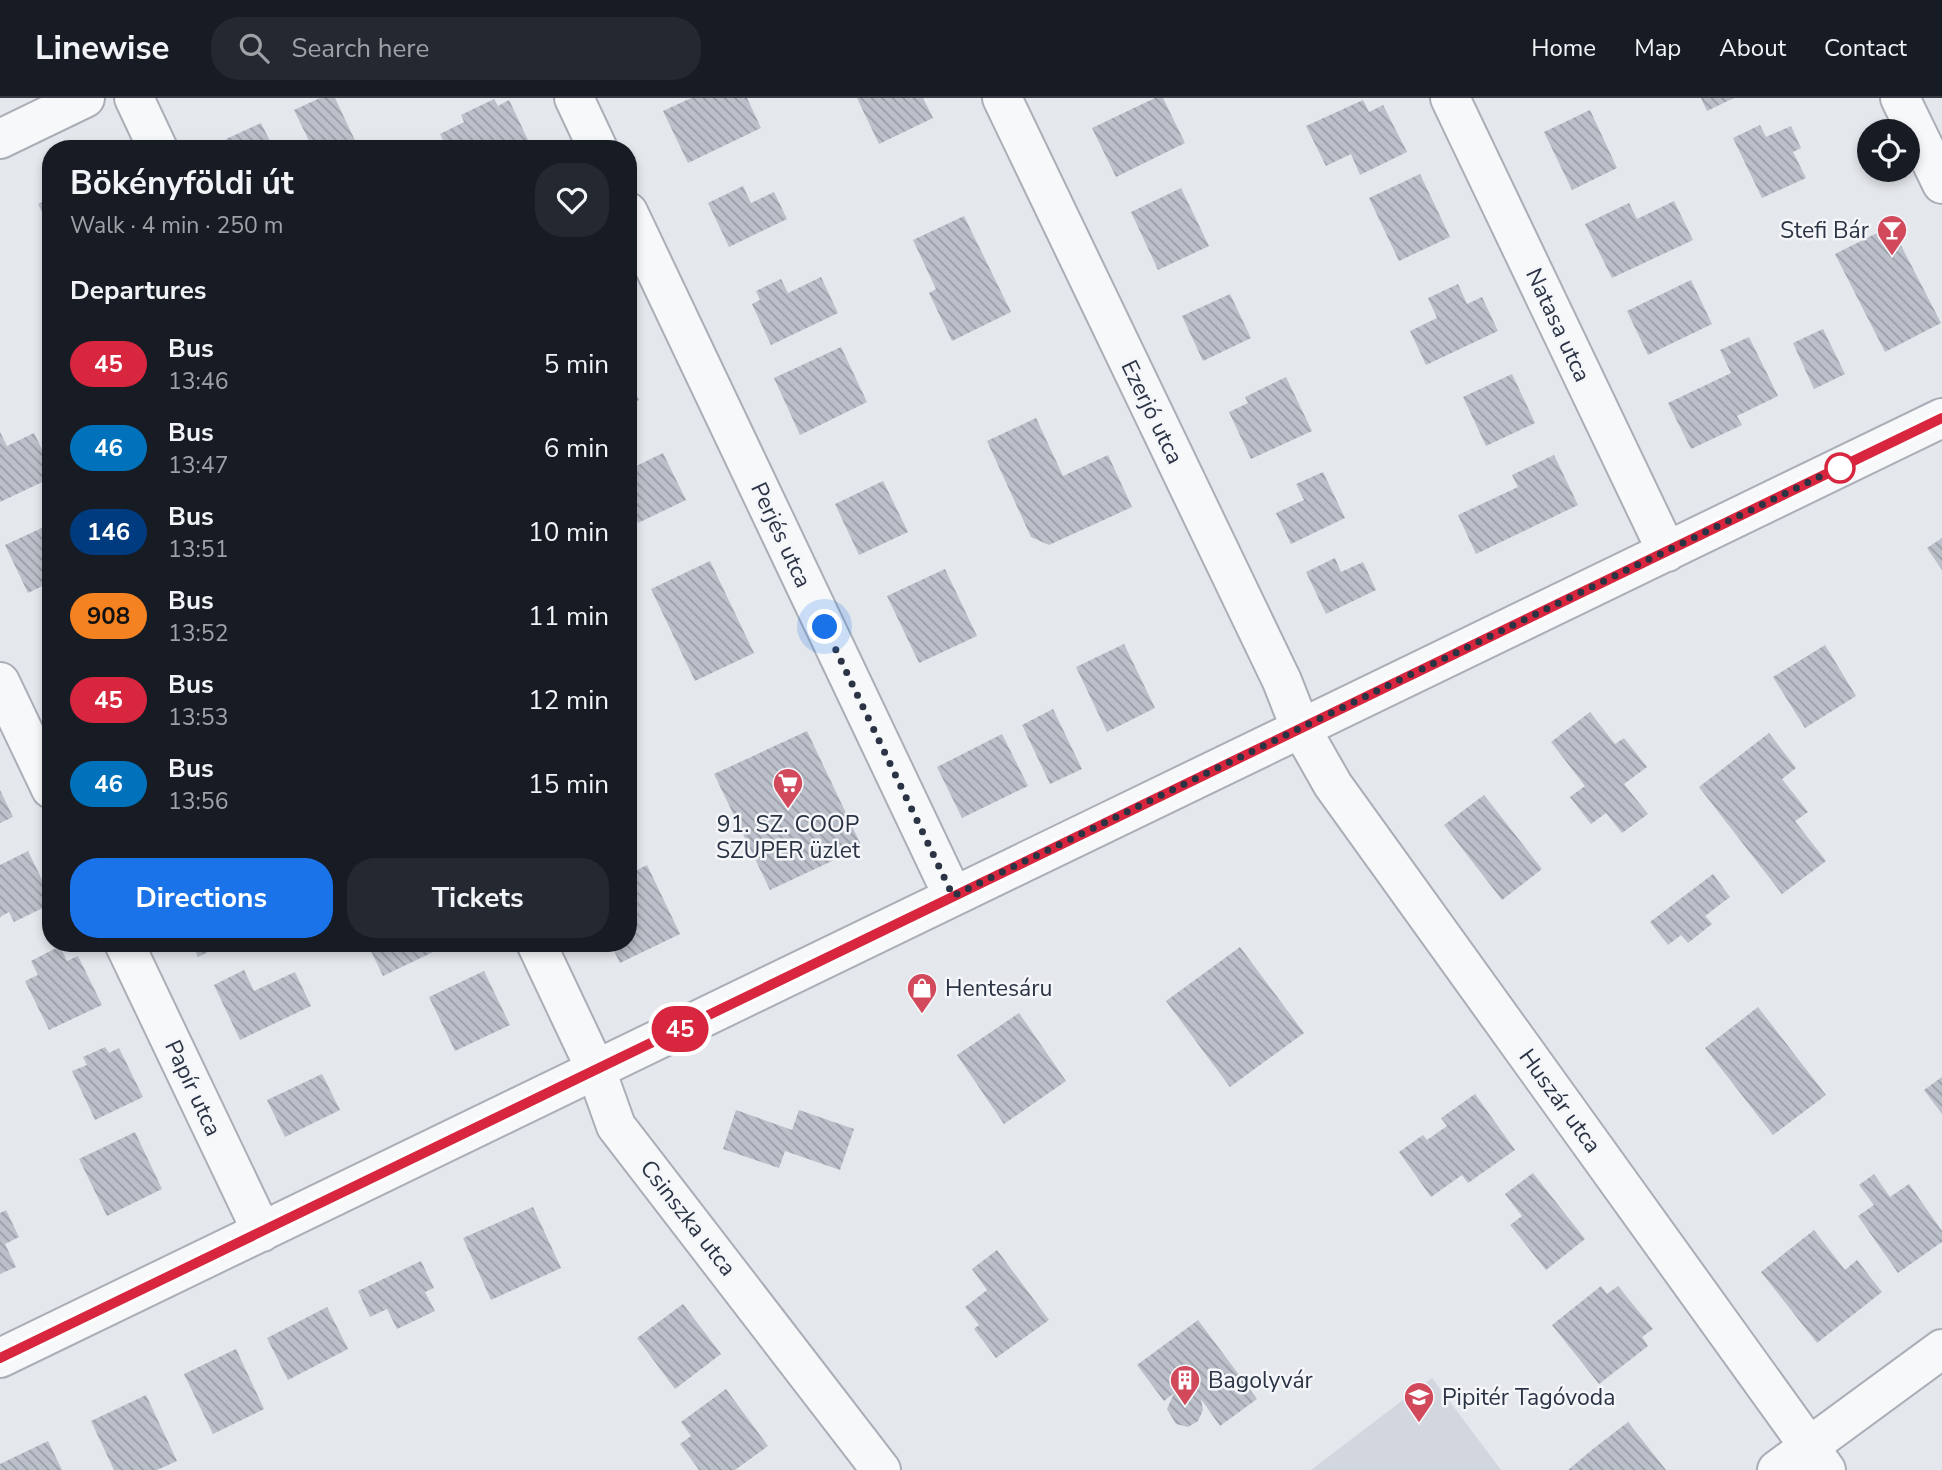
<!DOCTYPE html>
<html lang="en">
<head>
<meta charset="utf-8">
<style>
  :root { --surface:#171b24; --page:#242831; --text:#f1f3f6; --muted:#9ea1a6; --line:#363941; --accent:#1a73e8 }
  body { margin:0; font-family:"Nunito Sans",sans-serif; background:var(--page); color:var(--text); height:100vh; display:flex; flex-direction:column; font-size:26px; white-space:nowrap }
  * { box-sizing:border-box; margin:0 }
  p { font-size:23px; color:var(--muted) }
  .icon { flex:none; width:38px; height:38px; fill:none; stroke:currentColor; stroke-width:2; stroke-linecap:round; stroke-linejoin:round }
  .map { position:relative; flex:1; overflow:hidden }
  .details { position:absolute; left:42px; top:42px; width:595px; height:812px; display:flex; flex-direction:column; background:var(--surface); border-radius:28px; box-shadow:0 4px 10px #0003 }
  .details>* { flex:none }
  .badge { padding:0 14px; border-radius:23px; font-size:24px; line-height:46px }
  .buttons { position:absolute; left:1857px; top:21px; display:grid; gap:14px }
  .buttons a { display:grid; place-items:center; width:63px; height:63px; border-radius:50%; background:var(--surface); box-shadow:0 4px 10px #0003; font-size:35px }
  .you { position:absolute; width:35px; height:35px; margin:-18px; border:5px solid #fff; border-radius:50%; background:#1a73e8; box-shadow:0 0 0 10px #1a73e833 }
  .map>.badge { position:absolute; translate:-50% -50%; box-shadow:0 0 0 4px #fff }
  h2 { padding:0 28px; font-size:26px; line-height:63px }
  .round { display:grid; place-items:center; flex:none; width:74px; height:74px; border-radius:28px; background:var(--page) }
  .headline { display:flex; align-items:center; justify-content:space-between; height:119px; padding:0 28px }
  h1 { font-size:33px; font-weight:700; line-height:52px }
  .primary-button { display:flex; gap:14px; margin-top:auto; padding:14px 28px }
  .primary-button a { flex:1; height:80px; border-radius:28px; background:var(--accent); color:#fff; font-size:28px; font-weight:700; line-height:80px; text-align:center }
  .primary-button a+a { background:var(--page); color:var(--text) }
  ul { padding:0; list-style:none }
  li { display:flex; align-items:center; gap:21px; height:84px; padding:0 28px }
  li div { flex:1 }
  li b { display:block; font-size:26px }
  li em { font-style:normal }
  li .badge { min-width:77px; font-weight:700; text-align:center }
  header { display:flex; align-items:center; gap:42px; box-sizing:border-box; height:98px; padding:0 35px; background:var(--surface); border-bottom:2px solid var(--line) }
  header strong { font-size:33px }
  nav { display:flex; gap:38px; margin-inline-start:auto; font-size:24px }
  .search { width:490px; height:63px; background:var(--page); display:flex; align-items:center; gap:18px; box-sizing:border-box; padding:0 24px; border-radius:28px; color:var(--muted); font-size:26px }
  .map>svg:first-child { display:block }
  .built { fill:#d2d6de }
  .building { fill:url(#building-back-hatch) }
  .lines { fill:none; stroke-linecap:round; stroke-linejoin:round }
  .minor-casing { stroke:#a9aeb7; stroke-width:42 }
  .minor { stroke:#f7f8fa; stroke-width:38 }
  .line-casing { stroke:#fff; stroke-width:16 }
  .line { stroke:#d7263d; stroke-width:10 }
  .walk { stroke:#2b3445; stroke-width:7; stroke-dasharray:0 12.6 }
  .stop-dot { fill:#fff; stroke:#d7263d; stroke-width:3.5 }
  .labels { text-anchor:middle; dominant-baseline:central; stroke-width:5; stroke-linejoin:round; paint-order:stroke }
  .poi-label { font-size:23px; fill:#2b3445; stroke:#f4f6f9; text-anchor:start }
  .street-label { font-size:23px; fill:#2b3445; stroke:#f4f6f9 }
</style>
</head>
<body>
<header>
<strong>Linewise</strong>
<div class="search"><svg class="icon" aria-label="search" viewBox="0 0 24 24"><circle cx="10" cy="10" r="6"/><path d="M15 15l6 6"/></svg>Search here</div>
<nav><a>Home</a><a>Map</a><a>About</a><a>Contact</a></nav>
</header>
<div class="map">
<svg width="1942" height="1372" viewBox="0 0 1942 1372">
  <defs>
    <pattern id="building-back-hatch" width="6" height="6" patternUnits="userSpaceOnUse" patternTransform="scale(1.75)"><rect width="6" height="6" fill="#bbc0ca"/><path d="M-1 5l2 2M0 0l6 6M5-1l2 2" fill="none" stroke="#989da6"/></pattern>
  </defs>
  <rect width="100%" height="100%" fill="#e4e7ec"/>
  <path class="built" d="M1432,1280L1501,1372H1311Z"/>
  <path class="building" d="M320,0H335L359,51H313L294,12Z
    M691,0H747L761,30L688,65L663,13Z
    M857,0H923L933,20L879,46Z
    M1155,0H1163L1185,45L1116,79L1092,30Z
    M1701,0H1734L1707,13Z
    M494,1L498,8L509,2L528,42L510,51H447L440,36L464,24L461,17Z
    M1363,2L1369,14L1383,7L1407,54L1360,77L1351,56L1326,68L1306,28Z
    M1590,12L1617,70L1572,92L1544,34Z
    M261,25L274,51H231L226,41Z
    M1760,27L1766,39L1791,28L1801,50L1793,54L1806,80L1762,100L1733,40Z
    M1420,76L1450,139L1399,163L1369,100Z
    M743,88L751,105L774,94L787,121L729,149L708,105Z
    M1181,90L1209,148L1158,172L1131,114Z
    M51,100V132L38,106Z
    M1674,103L1693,142L1612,180L1585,126L1629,105L1637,121Z
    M964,118L1011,214L952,243L929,195L936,191L913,142Z
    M1891,128L1941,225L1885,254L1835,156Z
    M821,179L838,215L771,247L752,206L760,202L756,193L781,181L788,195Z
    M1691,182L1712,226L1648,257L1627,213Z
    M1458,186L1467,206L1482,199L1498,233L1426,267L1410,233L1437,220L1428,200Z
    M1230,196L1251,240L1203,263L1182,218Z
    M1823,231L1845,276L1814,291L1793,245Z
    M1749,239L1778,298L1737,318L1742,327L1691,351L1668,305L1731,275L1720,252Z
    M841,249L867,304L800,337L774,280Z
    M1512,276L1535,325L1486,348L1463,299Z
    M1286,279L1312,333L1251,361L1229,314L1248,305L1245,299Z
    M628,280L639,302L628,307Z
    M1036,320L1063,378L1108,357L1132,409L1049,447L1031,439L987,343Z
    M0,334L7,348L34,335L51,370V380L0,404Z
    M663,355L686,402L638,425L628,404V372Z
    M1554,357L1578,407L1476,456L1458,417L1518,389L1512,377Z
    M1323,374L1345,420L1291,446L1276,415L1304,402L1296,386Z
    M883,383L908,434L859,457L835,406Z
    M46,428L51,438V484L28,495L5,447Z
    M1942,440V472L1927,450Z
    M1335,460L1341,474L1363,464L1376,492L1326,516L1306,474Z
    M710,463L754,555L695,583L651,491Z
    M945,471L977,538L919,565L887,498Z
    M1124,546L1155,610L1107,634L1076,569Z
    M1825,547L1856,598L1805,630L1773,579Z
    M1053,611L1082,671L1050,686L1022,627Z
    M1590,614L1615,646L1624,640L1647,669L1624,686L1648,716L1622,735L1606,715L1591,726L1570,699L1585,688L1551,644Z
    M807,633L862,749L770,792L714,676Z
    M1769,635L1796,670L1782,681L1808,714L1795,723L1826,763L1782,796L1699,689Z
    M1002,636L1028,688L962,720L937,669Z
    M0,692L13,719L0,725Z
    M1484,697L1542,771L1502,802L1444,727Z
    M28,753L51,800V806L14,824L9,814L0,819V767Z
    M647,767L680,836L620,865L610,845H628V768L631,775Z
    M1713,776L1730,799L1705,818L1712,826L1688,845L1681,837L1668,847L1650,824Z
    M192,845H226L198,859Z
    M367,845H452L383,878Z
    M60,848L67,863L78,858L102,907L49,932L25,883L38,877L31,863Z
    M1240,849L1304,935L1230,989L1166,903Z
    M244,872L254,893L295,874L311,908L240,942L214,887Z
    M484,873L510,927L455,953L429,899Z
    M1758,909L1826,997L1773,1037L1705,950Z
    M1019,915L1066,983L1004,1026L957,957Z
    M105,949L109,955L119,950L143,999L95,1022L72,973L87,967L83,959Z
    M322,976L340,1012L285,1039L267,1002Z
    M1942,979V1016L1924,992Z
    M1475,996L1515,1052L1468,1085L1462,1077L1431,1099L1399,1054L1423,1037L1427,1042L1447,1028L1441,1020Z
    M736,1012L792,1032L799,1012L854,1031L840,1072L785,1053L779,1070L723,1051Z
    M135,1034L162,1091L107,1118L79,1061Z
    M1533,1075L1585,1141L1546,1172L1510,1127L1522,1118L1505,1096Z
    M1874,1076L1890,1099L1909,1086L1942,1133V1144L1898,1175L1858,1118L1874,1107L1859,1087Z
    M533,1109L561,1170L491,1202L463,1140Z
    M6,1112L19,1139L5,1146L16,1169L0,1176V1115Z
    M1814,1132L1845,1172L1857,1162L1882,1194L1817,1245L1761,1174Z
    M997,1152L1049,1222L996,1260L974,1231L979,1227L965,1209L987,1192L972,1171Z
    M421,1163L434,1190L425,1194L435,1213L397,1231L387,1211L370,1219L358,1193Z
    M1601,1188L1607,1196L1618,1188L1653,1231L1642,1239L1648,1248L1599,1286L1552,1227Z
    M683,1206L721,1256L675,1291L637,1240Z
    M327,1209L348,1251L288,1282L267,1240Z
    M1198,1222L1257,1301L1220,1328L1201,1301L1203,1312L1198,1323L1188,1329L1176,1326L1167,1311L1174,1295L1164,1303L1137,1267Z
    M236,1251L264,1311L213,1336L184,1276Z
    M726,1291L768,1348L735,1372H699L680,1346L691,1338L681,1324Z
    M146,1297L177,1363L157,1372H114L91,1323Z
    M1628,1324L1666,1372H1568L1593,1351Z
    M48,1343L62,1372H0V1366Z"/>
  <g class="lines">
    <g class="minor-casing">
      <path id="minor" d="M134,0L158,51
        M574,0L598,51
        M1002,0L1282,583L1300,629L1333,687L1826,1372
        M1450,0L1667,454
        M1900,0L1942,86
        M0,41L85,0
        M628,114L953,798
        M0,584L51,691
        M124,845L262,1134
        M536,845L596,972L616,1028L881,1372
        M0,1260L1942,320
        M1777,1372L1942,1251"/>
    </g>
    <use href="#minor" class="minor"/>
  </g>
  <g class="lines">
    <g class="line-casing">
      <path id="line" d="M0,1260L1942,320"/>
    </g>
    <use href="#line" class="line"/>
    <path class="walk" d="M825,529L953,798L1842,368L1840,370"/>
  </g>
  <defs>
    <g id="bar-pin" transform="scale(1.575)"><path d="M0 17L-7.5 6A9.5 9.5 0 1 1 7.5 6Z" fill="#d1495b" stroke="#f4f6f9"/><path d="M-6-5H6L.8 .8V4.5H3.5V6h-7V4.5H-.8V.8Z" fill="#fff"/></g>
    <g id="supermarket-pin" transform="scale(1.575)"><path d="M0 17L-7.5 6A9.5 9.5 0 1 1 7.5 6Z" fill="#d1495b" stroke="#f4f6f9"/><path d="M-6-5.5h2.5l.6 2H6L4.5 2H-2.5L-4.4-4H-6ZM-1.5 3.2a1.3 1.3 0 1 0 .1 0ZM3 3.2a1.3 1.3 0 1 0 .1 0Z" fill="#fff"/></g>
    <g id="shop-pin" transform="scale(1.575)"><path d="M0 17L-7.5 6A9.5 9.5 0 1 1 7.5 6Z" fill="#d1495b" stroke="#f4f6f9"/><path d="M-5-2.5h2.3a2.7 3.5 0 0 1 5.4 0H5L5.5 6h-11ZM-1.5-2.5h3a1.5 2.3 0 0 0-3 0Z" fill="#fff"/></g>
    <g id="building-pin" transform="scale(1.575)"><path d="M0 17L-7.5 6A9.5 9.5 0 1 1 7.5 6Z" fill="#d1495b" stroke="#f4f6f9"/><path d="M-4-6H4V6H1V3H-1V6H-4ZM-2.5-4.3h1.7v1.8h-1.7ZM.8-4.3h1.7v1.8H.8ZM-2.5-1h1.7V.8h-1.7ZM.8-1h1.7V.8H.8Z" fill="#fff"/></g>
    <g id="school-pin" transform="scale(1.575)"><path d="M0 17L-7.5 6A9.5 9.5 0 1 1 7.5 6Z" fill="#d1495b" stroke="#f4f6f9"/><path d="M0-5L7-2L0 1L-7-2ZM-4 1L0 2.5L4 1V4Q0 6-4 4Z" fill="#fff"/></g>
  </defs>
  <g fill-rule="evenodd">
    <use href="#bar-pin" x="1892" y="132"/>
    <use href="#supermarket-pin" x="788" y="685"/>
    <use href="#shop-pin" x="922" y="890"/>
    <use href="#building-pin" x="1185" y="1282"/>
    <use href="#school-pin" x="1419" y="1299"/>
  </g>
  <circle class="stop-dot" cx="1840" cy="370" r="14"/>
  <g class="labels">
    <g class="poi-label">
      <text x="1869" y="132" text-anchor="end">Stefi Bár</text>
      <text x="788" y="726" text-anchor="middle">91. SZ. COOP<tspan x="788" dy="26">SZUPER üzlet</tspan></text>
      <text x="945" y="890">Hentesáru</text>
      <text x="1208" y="1282">Bagolyvár</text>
      <text x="1442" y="1299">Pipitér Tagóvoda</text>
    </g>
    <g class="street-label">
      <text transform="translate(1558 227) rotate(65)">Natasa utca</text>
      <text transform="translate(1152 314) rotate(64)">Ezerjó utca</text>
      <text transform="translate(781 437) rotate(65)">Perjés utca</text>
      <text transform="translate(193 990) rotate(65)">Papír utca</text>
      <text transform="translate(1560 1003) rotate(54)">Huszár utca</text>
      <text transform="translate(688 1120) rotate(52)">Csinszka utca</text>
    </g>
  </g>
</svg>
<div class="buttons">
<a><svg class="icon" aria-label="locate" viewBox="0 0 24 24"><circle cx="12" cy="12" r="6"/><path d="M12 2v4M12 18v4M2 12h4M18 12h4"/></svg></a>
</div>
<div class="you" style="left:825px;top:529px"></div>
<b class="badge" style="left:680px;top:931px;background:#d7263d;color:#fff">45</b>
<section class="details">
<div class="headline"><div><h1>Bökényföldi út</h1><p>Walk · 4 min · 250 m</p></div><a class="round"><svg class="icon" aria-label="heart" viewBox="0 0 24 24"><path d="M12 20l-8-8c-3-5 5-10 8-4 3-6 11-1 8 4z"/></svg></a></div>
<h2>Departures</h2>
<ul>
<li><span class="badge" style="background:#d7263d;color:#fff">45</span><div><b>Bus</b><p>13:46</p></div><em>5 min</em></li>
<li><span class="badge" style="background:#0072bc;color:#fff">46</span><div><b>Bus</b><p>13:47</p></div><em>6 min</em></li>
<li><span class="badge" style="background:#003b80;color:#fff">146</span><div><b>Bus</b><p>13:51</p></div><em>10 min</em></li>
<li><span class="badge" style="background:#f58220;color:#111">908</span><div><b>Bus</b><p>13:52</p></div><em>11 min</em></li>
<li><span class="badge" style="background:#d7263d;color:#fff">45</span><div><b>Bus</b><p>13:53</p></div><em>12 min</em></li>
<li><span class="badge" style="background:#0072bc;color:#fff">46</span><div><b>Bus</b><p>13:56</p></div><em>15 min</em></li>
</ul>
<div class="primary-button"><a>Directions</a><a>Tickets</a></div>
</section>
</div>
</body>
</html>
